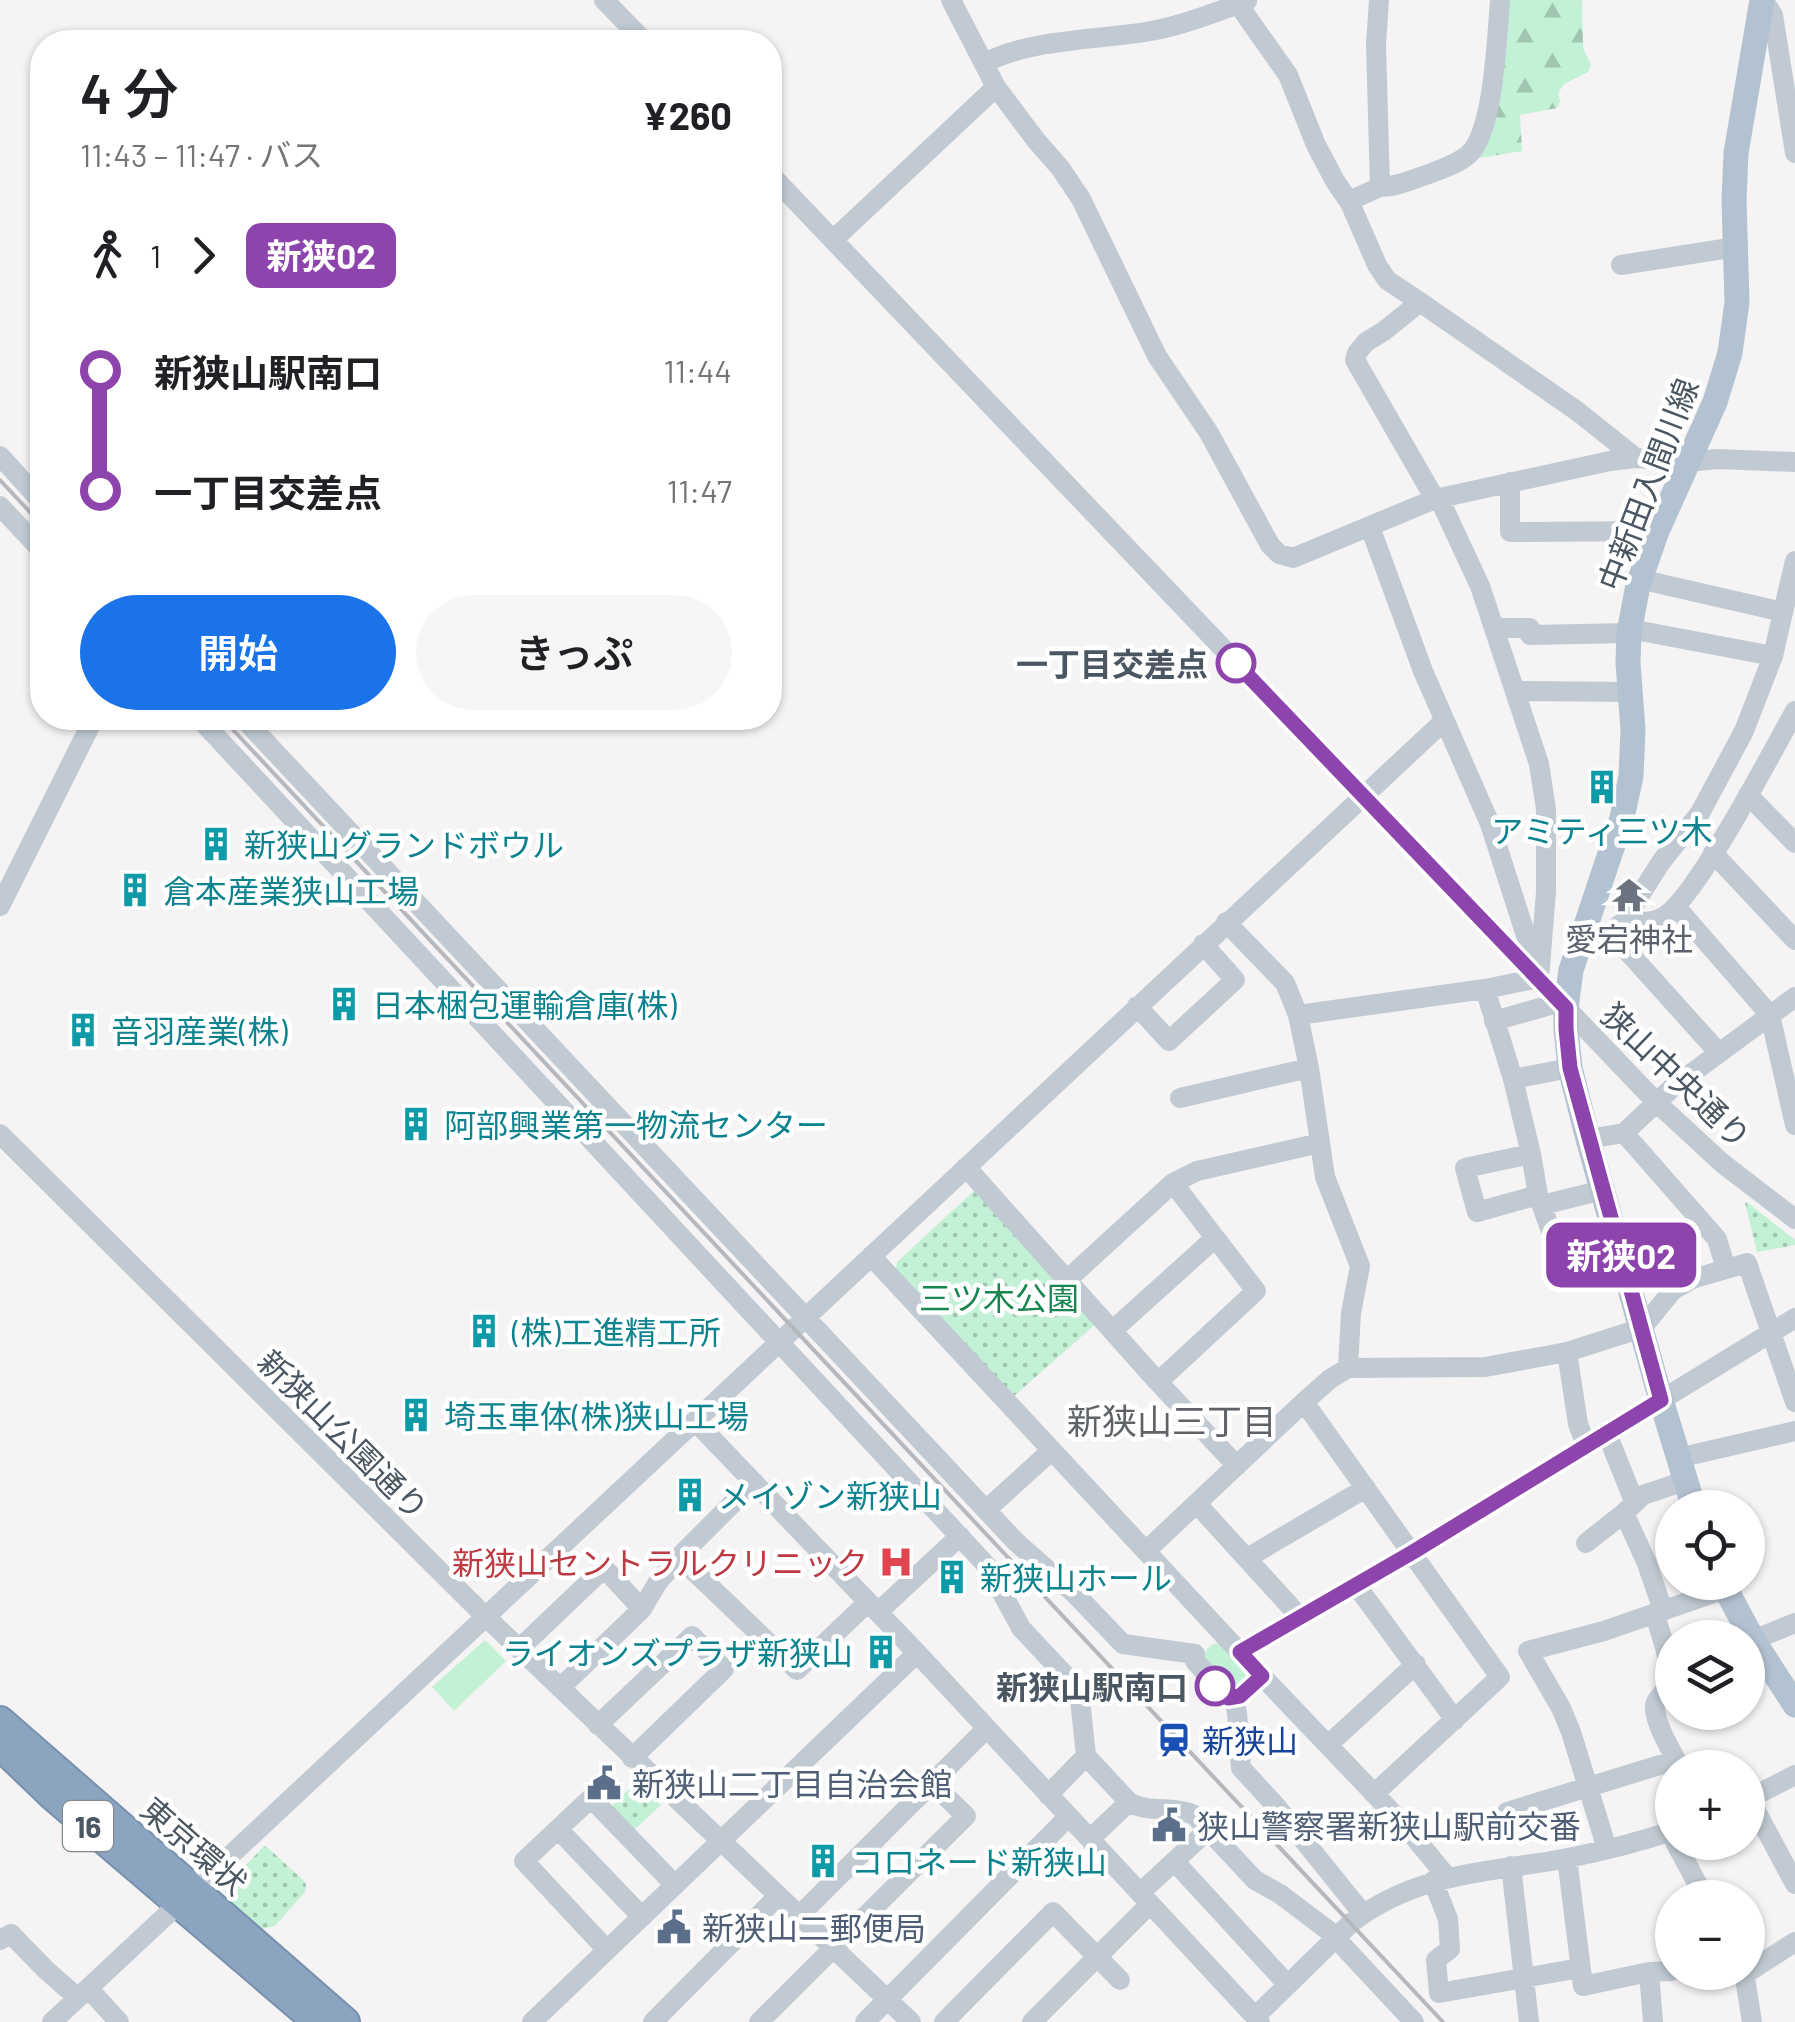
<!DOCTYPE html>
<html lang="ja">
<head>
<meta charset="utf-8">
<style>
  :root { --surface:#fff; --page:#f6f6f6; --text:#202124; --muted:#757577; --accent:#1a73e8 }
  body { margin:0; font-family:Barlow,"Noto Sans JP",sans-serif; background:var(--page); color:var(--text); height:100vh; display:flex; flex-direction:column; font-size:38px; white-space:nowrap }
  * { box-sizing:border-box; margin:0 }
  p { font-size:32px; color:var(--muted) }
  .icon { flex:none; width:55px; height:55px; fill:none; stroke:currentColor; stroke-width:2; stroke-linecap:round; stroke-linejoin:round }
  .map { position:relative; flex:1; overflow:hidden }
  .panel { position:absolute; left:30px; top:30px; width:752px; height:700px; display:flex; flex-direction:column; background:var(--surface); border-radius:40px; box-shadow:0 2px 8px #0004 }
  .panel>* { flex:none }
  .badge { padding:0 20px; border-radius:15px; font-size:35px; line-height:65px }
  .buttons { position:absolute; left:1655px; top:1490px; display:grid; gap:20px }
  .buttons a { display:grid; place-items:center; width:110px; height:110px; border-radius:50%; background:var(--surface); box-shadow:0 2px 8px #0004; font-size:50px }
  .map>.badge { position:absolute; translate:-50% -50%; box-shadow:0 0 0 5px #fff }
  .legs { display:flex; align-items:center; gap:15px; height:110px; padding:0 50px; font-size:32px }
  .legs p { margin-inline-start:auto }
  .summary { display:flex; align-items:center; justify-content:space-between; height:170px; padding:0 50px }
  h1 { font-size:55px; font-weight:600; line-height:75px }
  .primary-button { display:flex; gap:20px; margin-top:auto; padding:20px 50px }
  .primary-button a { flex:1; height:115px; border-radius:60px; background:var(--accent); color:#fff; font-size:40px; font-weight:600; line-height:115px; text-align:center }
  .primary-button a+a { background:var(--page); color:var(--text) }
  ul { padding:0 50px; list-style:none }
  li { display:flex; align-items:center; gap:35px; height:120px; font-size:38px }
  li i { display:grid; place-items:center; width:15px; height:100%; margin:0 12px; background:currentColor }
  li i::after { content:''; width:25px; height:25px; margin:-12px; border:8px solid; border-radius:50%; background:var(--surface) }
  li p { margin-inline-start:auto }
  li:first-child i { background:linear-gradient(#0000 50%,currentColor 0) }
  li:last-child i { background:linear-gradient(currentColor 50%,#0000 0) }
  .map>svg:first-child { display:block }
  .grass { fill:#c3f1d5 }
  .forest { fill:url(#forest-firs) }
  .park { fill:url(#park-dots) }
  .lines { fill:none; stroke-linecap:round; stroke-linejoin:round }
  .highway-casing { stroke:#7690ad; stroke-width:32 }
  .minor { stroke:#c1cad2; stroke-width:20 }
  .major { stroke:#b3c2d1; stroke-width:25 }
  .highway { stroke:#8ba5c1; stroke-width:28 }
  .rail { stroke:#b5b8bd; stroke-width:4 }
  .line-1-casing { stroke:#fff; stroke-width:22 }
  .line-1 { stroke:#8e44ad; stroke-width:15 }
  .stop-1-dot { fill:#fff; stroke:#8e44ad; stroke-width:5 }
  .labels { text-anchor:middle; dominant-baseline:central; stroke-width:9; stroke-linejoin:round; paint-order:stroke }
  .shield { fill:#fff; stroke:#808990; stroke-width:2.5 }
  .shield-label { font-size:30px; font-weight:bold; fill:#4a5661 }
  .street-label { font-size:32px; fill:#4a5661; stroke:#fff }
  .stop-label { font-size:32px; font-weight:bold; fill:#4a5661; stroke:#fff; text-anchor:end }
  .culture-label { font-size:32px; fill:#0d838f; stroke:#fff; text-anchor:start }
  .worship-label { font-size:32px; fill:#5b616d; stroke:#fff }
  .park-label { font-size:32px; fill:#17864f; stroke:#fff }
  .health-label { font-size:32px; fill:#be3a42; stroke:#fff; text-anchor:end }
  .transit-label { font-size:32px; fill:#164399; stroke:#fff; text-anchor:start }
  .service-label { font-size:32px; fill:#4e5e75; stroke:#fff; text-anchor:start }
  .neighbourhood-label { font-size:35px; fill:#5f6368; stroke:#fff }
</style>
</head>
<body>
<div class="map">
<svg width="1795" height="2022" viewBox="0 0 1795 2022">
  <defs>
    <pattern id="forest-firs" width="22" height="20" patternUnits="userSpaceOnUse" patternTransform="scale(2.5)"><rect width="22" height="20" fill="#c3f1d5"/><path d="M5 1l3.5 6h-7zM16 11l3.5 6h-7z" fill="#a0c6b0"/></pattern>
    <pattern id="park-dots" width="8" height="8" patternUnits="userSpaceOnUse" patternTransform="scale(2.5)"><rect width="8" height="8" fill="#c3f1d5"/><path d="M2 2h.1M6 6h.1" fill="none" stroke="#a0c6b0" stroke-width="1.8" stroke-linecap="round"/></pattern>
  </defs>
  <rect width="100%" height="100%" fill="#f5f3f3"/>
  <path class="grass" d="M485,1640L506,1661L454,1711L432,1687Z
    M1222,1643L1248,1674V1678L1240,1687H1230L1204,1659C1205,1648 1210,1643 1222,1643Z"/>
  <path class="forest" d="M1506,0H1582L1583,48L1591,65L1588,72L1564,84L1558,93L1560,101L1557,108L1520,115L1522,151L1480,158L1493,108Z"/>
  <path class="park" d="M977,1188L1099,1321L1014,1396L896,1270L897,1262Z
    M1747,1202L1795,1240V1245L1757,1252L1745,1203Z
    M637,1781L661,1805L633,1831L611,1807Z
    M264,1846L267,1847L303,1880L306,1884L305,1892L275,1926L257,1930L227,1903L225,1888Z"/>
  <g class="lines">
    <g class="highway-casing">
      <path id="highway" d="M0,1721L345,2022
        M0,1745L52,1795L313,2018"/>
    </g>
    <path class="minor" d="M604,0L645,42
      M951,0L996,87L1035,139L1061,169L1081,199L1157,356L1209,433L1270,545L1279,554L1293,558L1435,499L1610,461L1636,458L1688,462L1717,459L1795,462
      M1763,0L1773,15L1795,153
      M1238,4L1288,75L1316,145L1335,181L1350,203L1377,265L1387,280L1420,302L1384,331L1366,342L1357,353L1355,360L1435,499
      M984,63C1030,39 1100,40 1151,31C1184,25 1216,12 1247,1
      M770,174L1656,1102L1722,1163L1795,1219
      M1380,187C1396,187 1411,180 1426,175C1440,170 1458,164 1469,154C1494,131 1497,35 1500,0
      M1349,201L1380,187L1376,45L1379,0
      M833,240L996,87
      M1621,265L1736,247
      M1420,302L1577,411L1636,458
      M0,456L42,502
      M1510,482V532L1657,531
      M0,506L42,551
      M1370,527L1423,671L1490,824L1528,942L1529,955L1526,966
      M1783,612L1795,561
      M1495,628H1530V635L1629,633
      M1630,629L1773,656
      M1516,691L1630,692
      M199,718L988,1567L1021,1628L1079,1690L1086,1756
      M243,718L1016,1542L1075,1594L1123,1644L1195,1654
      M1748,795L1795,843
      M1713,853L1795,940
      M0,906L94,718
      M1677,908L1770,1015L1795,1125
      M1226,922L1285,983L1298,1015L1309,1068L1325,1177L1360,1266L1351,1313L1348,1368
      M1623,922L1661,862L1700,813L1744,731L1773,656L1783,612L1639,579
      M1611,933L1719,1053
      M1578,948L1596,944L1623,922C1636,922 1650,924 1661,918C1693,905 1774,748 1795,711
      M1485,989L1513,1079L1531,1154L1538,1195L1564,1268L1567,1270L1622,1257
      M1137,1006L1169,1041L1235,980L1203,944
      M1298,1015L1485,989L1539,978L1546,892V809L1539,764L1480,586L1439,498
      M1494,1021L1561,1002
      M1513,1079L1570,1068
      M1180,1098L1309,1068
      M1624,1133L1673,1087L1795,997
      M0,1134L486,1617L911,2022
      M1588,1139L1624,1133L1717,1239L1726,1269
      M1531,1154L1465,1168L1477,1212L1538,1195
      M966,1167L1158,1382L1237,1466
      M1542,1205L1603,1190
      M871,1256L1262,1676L1406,1827L1447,1877
      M1068,1279L1173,1183L1197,1171L1320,1143
      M1113,1330L1214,1239
      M1567,1352L1578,1424L1587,1447
      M1158,1382L1256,1291L1173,1183
      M1304,1402L1500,1677L1374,1794
      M695,1421L917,1653L1260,2022
      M1607,1434L1634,1501
      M1678,1458L1795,1431
      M1197,1504L1300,1617
      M986,1510L1052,1450
      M1624,1513L1646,1561L1663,1610
      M1586,1543L1624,1513L1643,1495L1685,1481
      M1147,1550L1304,1402L1330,1379L1348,1368L1485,1367L1567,1352L1642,1328L1673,1290L1692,1279L1747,1263L1795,1402
      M679,1557L797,1670L868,1602
      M1247,1558L1366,1488
      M1356,1585L1455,1720
      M878,1612L960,1536
      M1655,1614C1660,1634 1673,1663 1668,1683C1666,1694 1653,1698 1655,1710C1658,1730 1671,1749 1680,1768
      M1753,1640L1795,1623
      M519,1649L604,1568L642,1609
      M1240,1652L1413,1552L1795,1318
      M1195,1654V1661L1228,1698L1240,1697L1262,1676
      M560,1688L642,1609L658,1582L679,1557L754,1482
      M1234,1698L1237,1713L1241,1768L1276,1806L1363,1914
      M598,1725L692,1636L724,1669L632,1758
      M1328,1745L1416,1664
      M1048,1795L1086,1756L1129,1802L1090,1839
      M1749,1798L1795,1884
      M1748,1799L1795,1775
      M1129,1802C1148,1814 1174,1805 1194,1815L1255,1880L1280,1894L1329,1931L1414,2022
      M1507,1812L1676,1760
      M558,1829L642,1917
      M1675,1842L1705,1898
      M1607,1849L1571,1732L1561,1708L1528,1651L1604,1631L1725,1589
      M1567,1858L1583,1986L1649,1972L1672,1971
      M1175,1862L1288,1985
      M1511,1866L1529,2022
      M1433,1881L1448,1919L1450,1949L1436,1960L1439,1993L1580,1968
      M1140,1893L1208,1830
      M799,1916L987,1728
      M0,1940L11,1934L46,1970L78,1998
      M607,1950L524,1861L591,1798L675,1885
      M1649,1972L1653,2022
      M1744,1972L1752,2022
      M1748,1972L1795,1942
      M89,1989L119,2022
      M1255,2017L1351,1923C1419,1871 1489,1873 1568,1858C1603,1851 1639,1842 1672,1831
      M52,2022L1444,721
      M532,2022L917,1653
      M653,2022L778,1896
      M759,2022L966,1816L933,1784
      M865,2022L1069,1816
      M944,2022L1053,1912L1120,1980
      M1032,2022L1150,1904"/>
    <path class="major" d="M1694,1508L1661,1400L1588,1139L1570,1068L1566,1029V1008L1571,970L1622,818L1631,776L1633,730L1628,663L1629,633L1638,585L1657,531L1715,402L1730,353L1737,302L1734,200L1736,153L1762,0
      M1722,1582L1753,1640L1795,1705"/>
    <use href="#highway" class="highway"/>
    <path class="rail" d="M0,480L42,525
      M222,718L1443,2022"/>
  </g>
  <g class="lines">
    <g class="line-1-casing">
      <path id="line-1" d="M1215,1686L1228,1698L1240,1696L1262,1676L1240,1652L1413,1552L1661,1400L1570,1068L1566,1029V1008L1236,663"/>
    </g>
    <use href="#line-1" class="line-1"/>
  </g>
  <defs>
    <g id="building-bare" transform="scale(2.7)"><path d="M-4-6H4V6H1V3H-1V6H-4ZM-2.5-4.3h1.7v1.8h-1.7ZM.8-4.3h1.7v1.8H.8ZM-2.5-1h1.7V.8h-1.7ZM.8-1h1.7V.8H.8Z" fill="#0f9aa8" stroke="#fff" stroke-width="2.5" paint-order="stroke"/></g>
    <g id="temple-bare" transform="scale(2.7)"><path d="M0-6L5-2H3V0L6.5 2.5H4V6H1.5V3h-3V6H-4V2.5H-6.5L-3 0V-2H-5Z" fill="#6b7280" stroke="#fff" stroke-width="2.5" paint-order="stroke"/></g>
    <g id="hospital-bare" transform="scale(2.7)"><path d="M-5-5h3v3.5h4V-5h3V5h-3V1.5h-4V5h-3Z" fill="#e0444e" stroke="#fff" stroke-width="2.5" paint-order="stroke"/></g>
    <g id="station-bare" transform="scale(2.7)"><path d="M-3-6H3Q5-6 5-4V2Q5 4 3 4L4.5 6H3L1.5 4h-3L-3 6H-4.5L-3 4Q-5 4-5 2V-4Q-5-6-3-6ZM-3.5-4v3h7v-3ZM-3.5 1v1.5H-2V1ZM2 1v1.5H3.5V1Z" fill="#1a4fb4" stroke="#fff" stroke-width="2.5" paint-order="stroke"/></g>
    <g id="civic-bare" transform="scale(2.7)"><path d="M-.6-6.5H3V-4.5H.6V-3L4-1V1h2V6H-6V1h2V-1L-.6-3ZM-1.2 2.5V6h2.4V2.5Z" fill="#5c6f8a" stroke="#fff" stroke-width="2.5" paint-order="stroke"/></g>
  </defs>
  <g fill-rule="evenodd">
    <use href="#building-bare" x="1602" y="787"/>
    <use href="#building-bare" x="216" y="844"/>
    <use href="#building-bare" x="135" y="890"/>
    <use href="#temple-bare" x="1629" y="895"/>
    <use href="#building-bare" x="344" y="1004"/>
    <use href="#building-bare" x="83" y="1030"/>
    <use href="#building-bare" x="416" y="1124"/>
    <use href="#building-bare" x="484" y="1331"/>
    <use href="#building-bare" x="416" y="1415"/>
    <use href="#building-bare" x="690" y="1495"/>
    <use href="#hospital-bare" x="896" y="1562"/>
    <use href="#building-bare" x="952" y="1577"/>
    <use href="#building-bare" x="881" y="1652"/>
    <use href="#station-bare" x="1174" y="1740"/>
    <use href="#civic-bare" x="604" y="1783"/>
    <use href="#civic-bare" x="1169" y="1825"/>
    <use href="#building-bare" x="823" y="1861"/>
    <use href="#civic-bare" x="674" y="1927"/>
  </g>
  <g class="stop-1-dot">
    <circle cx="1236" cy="663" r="18"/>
    <circle cx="1215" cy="1686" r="18"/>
  </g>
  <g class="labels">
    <rect class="shield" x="63" y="1801" width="50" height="50" rx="8"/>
    <g class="shield-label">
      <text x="88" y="1826">16</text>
    </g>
    <g class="street-label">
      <text transform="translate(1647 484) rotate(-69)">中新田入間川線</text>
      <text transform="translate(1677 1075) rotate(44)">狭山中央通り</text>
      <text transform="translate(344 1434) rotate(45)">新狭山公園通り</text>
      <text transform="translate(195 1845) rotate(41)">東京環状</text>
    </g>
    <g class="stop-label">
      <text x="1208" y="663">一丁目交差点</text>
      <text x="1188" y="1686">新狭山駅南口</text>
    </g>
    <g class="culture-label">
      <text x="1602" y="830" text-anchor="middle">アミティ三ツ木</text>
      <text x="244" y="844">新狭山グランドボウル</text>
      <text x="163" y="890">倉本産業狭山工場</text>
      <text x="372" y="1004">日本梱包運輸倉庫(株)</text>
      <text x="111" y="1030">音羽産業(株)</text>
      <text x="444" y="1124">阿部興業第一物流センター</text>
      <text x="512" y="1331">(株)工進精工所</text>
      <text x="444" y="1415">埼玉車体(株)狭山工場</text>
      <text x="718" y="1495">メイゾン新狭山</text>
      <text x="980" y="1577">新狭山ホール</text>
      <text x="853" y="1652" text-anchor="end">ライオンズプラザ新狭山</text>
      <text x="851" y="1861">コロネード新狭山</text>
    </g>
    <g class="worship-label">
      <text x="1629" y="938">愛宕神社</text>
    </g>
    <g class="park-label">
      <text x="999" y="1297">三ツ木公園</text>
    </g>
    <g class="health-label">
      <text x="868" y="1562">新狭山セントラルクリニック</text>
    </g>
    <g class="transit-label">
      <text x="1202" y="1740">新狭山</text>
    </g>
    <g class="service-label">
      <text x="632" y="1783">新狭山二丁目自治会館</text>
      <text x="1197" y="1825">狭山警察署新狭山駅前交番</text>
      <text x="702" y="1927">新狭山二郵便局</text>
    </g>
    <g class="neighbourhood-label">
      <text x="1172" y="1420">新狭山三丁目</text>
    </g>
  </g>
</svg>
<div class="buttons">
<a><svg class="icon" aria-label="locate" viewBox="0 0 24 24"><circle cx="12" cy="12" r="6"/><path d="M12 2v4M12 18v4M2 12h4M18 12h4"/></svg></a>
<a><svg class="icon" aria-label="layers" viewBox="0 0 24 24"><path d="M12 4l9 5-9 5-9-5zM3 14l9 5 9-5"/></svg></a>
<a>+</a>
<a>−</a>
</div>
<b class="badge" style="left:1621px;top:1255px;background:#8e44ad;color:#fff">新狭02</b>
<section class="panel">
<div class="summary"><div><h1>4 分</h1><p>11:43 – 11:47 · バス</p></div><b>¥260</b></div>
<div class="legs"><svg class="icon" aria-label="walk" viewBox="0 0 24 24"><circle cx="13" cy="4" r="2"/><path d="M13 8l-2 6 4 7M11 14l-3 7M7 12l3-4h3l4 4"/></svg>1<svg class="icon" aria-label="forward" viewBox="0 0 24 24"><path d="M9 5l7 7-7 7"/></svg><b class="badge" style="background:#8e44ad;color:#fff">新狭02</b></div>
<ul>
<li><i style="color:#8e44ad"></i><b>新狭山駅南口</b><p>11:44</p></li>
<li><i style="color:#8e44ad"></i><b>一丁目交差点</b><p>11:47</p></li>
</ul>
<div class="primary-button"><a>開始</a><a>きっぷ</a></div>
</section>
</div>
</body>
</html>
